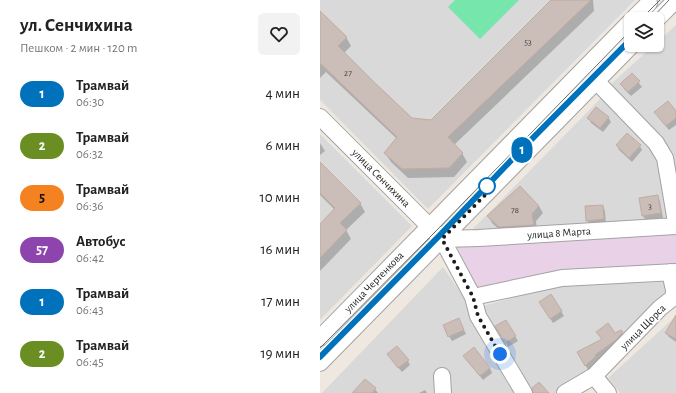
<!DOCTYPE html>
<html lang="ru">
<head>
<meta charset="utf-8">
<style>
  :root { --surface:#fff; --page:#f2f2f2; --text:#222; --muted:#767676 }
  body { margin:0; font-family:"Alegreya Sans",sans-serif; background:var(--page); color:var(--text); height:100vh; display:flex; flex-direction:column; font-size:15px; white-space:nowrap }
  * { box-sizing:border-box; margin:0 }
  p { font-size:13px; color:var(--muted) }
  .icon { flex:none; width:22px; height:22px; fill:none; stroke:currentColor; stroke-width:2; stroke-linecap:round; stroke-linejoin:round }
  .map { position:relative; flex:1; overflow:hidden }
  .details { display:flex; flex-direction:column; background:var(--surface); width:320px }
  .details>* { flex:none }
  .badge { padding:0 8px; border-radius:13px; font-size:14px; line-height:26px }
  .tools { position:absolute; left:304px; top:12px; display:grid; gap:8px }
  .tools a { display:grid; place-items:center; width:40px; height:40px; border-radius:6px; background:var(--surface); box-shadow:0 1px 3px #0004; font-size:20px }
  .you { position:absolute; width:20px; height:20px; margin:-10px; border:3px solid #fff; border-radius:50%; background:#1a73e8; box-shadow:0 0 0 6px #1a73e833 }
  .map>.badge { position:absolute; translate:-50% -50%; box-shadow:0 0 0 2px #fff }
  .round { display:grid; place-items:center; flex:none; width:42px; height:42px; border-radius:6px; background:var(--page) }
  .head { display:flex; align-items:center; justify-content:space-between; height:68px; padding:0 20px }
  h1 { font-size:19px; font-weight:700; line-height:30px }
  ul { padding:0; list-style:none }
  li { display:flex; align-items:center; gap:12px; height:52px; padding:0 20px }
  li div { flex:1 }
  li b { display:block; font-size:15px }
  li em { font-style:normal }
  li .badge { min-width:44px; font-weight:700; text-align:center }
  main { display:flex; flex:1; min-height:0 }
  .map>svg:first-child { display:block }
  .residential { fill:#dad9d9 }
  .industrial { fill:#e9d2e7 }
  .pitch { fill:#77e6ac }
  .shadow { fill:#0003 }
  .building { fill:#cbbdb7; stroke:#c2aca2 }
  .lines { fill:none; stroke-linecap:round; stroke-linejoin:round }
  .minor-casing { stroke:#a3a3a3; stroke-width:18 }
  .minor { stroke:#fff; stroke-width:16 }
  .tram { stroke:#6a6a6a; stroke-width:1 }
  .line-casing { stroke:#fff; stroke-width:9 }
  .line { stroke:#0072bc; stroke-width:6 }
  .walk { stroke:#1c1c1c; stroke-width:4; stroke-dasharray:0 7.2 }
  .stop-dot { fill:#fff; stroke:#0072bc; stroke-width:2 }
  .labels { text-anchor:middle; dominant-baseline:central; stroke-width:3.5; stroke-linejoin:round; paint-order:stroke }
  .number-label { font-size:9px; fill:#484443 }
  .street-label { font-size:11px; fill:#1c1c1c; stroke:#fff }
</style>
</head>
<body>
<main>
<section class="details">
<div class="head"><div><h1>ул. Сенчихина</h1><p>Пешком · 2 мин · 120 m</p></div><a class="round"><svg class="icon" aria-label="heart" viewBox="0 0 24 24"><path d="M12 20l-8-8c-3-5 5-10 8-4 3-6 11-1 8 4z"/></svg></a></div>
<ul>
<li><span class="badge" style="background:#0072bc;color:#fff">1</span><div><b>Трамвай</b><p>06:30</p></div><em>4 мин</em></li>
<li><span class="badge" style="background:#6b8e23;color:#fff">2</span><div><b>Трамвай</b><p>06:32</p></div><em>6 мин</em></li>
<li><span class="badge" style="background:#f58220;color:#111">5</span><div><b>Трамвай</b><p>06:36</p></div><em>10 мин</em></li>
<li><span class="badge" style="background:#8e44ad;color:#fff">57</span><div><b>Автобус</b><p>06:42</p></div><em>16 мин</em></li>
<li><span class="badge" style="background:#0072bc;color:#fff">1</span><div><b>Трамвай</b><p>06:43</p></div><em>17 мин</em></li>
<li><span class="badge" style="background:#6b8e23;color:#fff">2</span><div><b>Трамвай</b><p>06:45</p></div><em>19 мин</em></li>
</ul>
</section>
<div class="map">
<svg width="356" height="393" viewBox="0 0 356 393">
  <rect width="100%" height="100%" fill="#efe8e1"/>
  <path class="residential" d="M0,0H315L108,209L0,100Z
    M356,25V180L353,152L291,84L334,45H337V42Z
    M283,96L341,157L349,220L146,236Z
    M0,134L92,226L0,320Z
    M123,267L152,309L243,284L351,282L353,303L242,393H2Z
    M356,316V393H300L288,378Z"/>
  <path class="industrial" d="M356,230V270L157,289L137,247L268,235Z"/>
  <path class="pitch" d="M135,0H199L160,39L128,7Z"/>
  <path class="shadow" d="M232,0H273L274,11L134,145L142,153L147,162L134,177L88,178L71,162L65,153L77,139L6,72L0,78V12L26,37L31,46L24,53L92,119L111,121Z
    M312,74L322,87L311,96L304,89L301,84Z
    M356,113V125L349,130L338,117Z
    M288,117L291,122L283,132L271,123L269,118Z
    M0,143L5,151L0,155Z
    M297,145L320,146L322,150L312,162L299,150Z
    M0,164L40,203L45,212L26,230L31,239L0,271V226L15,210L0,195Z
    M337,196L340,201L343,218L326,221L323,216L320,199Z
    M219,206L223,213L216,221L217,232L184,234L172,223L168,216Z
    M283,206L285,211L286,224L270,225L267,220Z
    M223,307L241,311L244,316L233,323Z
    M141,324L146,334L132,341L129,336Z
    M356,326V342L349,337L346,333Z
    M177,327L195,336L198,341L188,347Z
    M301,331L305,338L298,344L277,361H278L268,370L259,353Z
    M71,359L88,361L90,365L82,372Z
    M147,360L170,368L172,373L163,380Z
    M55,389L58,393H38Z
    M105,390L107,393H99Z"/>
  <path class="building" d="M231,0H271L128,137L143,153L129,168L82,169L64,153L77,137L0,63V11L27,37L18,46L54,82L92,118L111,120Z
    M312,73L320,81L308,92L300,84Z
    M348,101L356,111V118L346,126L334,112Z
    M276,107L289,117L280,128L267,118Z
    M307,133L321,145L309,158L296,145Z
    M0,162L41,203L20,223L27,230L0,258V224L15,208L0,193Z
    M200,186L219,206L212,214L214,225L179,227L167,216Z
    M338,195L341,213L322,216L319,198Z
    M283,205L284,219L266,221L265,206Z
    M231,294L242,311L230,319L219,302Z
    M356,315V339L345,333Z
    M139,318L144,330L128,337L123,325Z
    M186,320L196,336L185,343L175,326Z
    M288,323L295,333L301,330L303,332L296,340L275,355L276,356L265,366L257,352L282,339L276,332Z
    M77,346L89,360L78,368L67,354Z
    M154,347L170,368L160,376L143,356Z
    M45,379L56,388L52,393H32Z
    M219,382L229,393H213L212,388Z"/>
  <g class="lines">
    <g class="minor-casing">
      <path id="minor" d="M313,19L329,3
        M337,19L356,0
        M277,82L336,143L345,158L356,222
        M0,117L122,239L153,297L242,278L356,272
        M122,239L159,238L356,226
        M153,297L158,316L204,393
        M0,338L311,21
        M0,363L312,45
        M122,376L123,393
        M274,376L288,393
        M245,393L274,376L340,308L354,297V290L350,272"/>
    </g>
    <use href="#minor" class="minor"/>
    <path class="tram" d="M321,19L340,0
      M331,19L349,0
      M268,82L311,39
      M0,348L115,232L311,30
      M0,357L76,280"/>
  </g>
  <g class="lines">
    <g class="line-casing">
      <path id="line" d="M0,357L119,236L200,151L311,39"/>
    </g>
    <use href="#line" class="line"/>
    <path class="walk" d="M167,186L171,189L122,239L153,297L158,316L180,354"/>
  </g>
  <circle class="stop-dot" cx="167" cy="186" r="8"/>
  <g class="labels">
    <g class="number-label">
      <text x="208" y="42">53</text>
      <text x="28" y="73">27</text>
      <text x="330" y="206">3</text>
      <text x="195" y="210">78</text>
    </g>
    <g class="street-label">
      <text transform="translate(61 178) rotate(45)">улица Сенчихина</text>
      <text transform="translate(239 233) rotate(-4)">улица 8 Марта</text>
      <text transform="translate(54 282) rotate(-46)">улица Чертенкова</text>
      <text transform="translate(323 327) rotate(-45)">улица Щорса</text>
    </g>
  </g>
</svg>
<div class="tools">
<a><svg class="icon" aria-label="layers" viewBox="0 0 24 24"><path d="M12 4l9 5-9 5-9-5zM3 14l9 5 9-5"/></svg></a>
</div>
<div class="you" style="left:180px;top:354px"></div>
<b class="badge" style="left:202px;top:150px;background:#0072bc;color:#fff">1</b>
</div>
</main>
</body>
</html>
